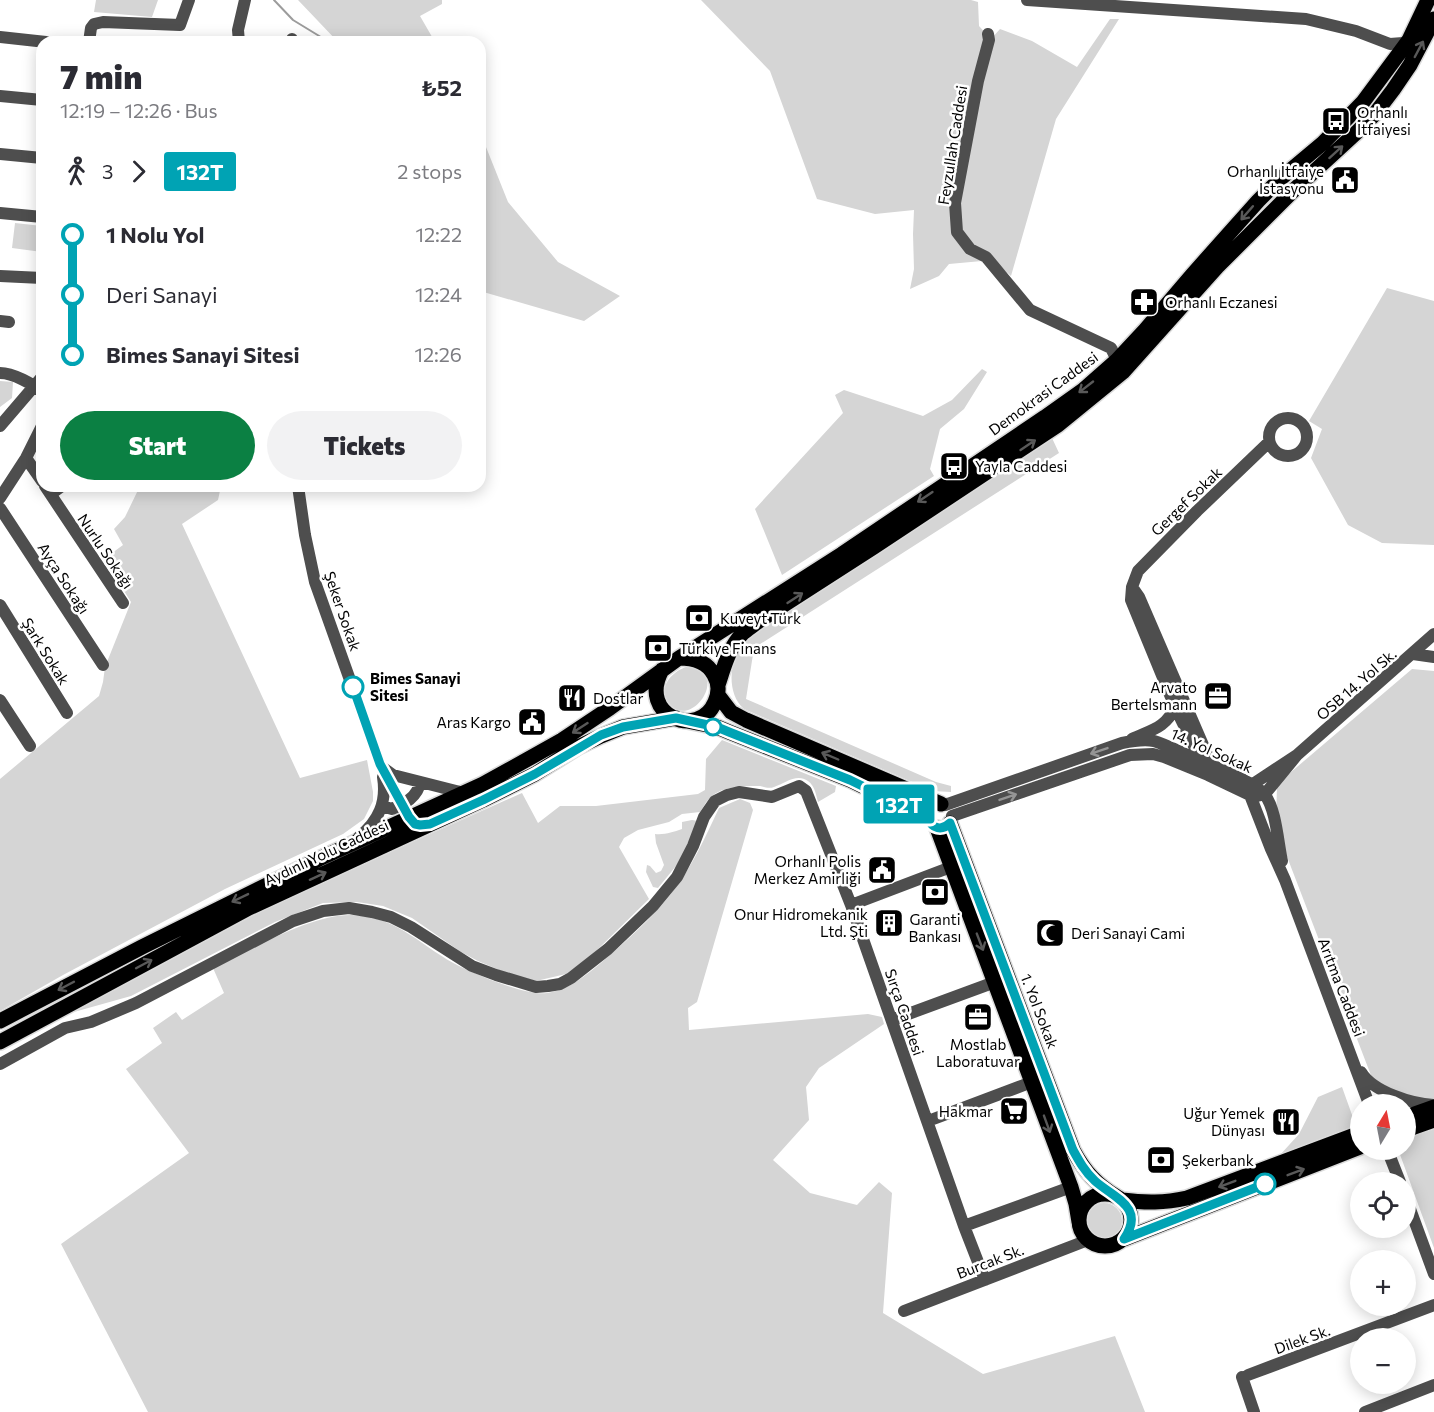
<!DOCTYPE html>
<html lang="en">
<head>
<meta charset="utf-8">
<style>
  :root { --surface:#fff; --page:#f2f2f3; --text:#2b2b33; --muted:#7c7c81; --accent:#0b8043 }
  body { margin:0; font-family:Commissioner,sans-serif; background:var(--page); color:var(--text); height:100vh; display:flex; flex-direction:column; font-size:22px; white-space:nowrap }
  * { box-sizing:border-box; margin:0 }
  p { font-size:20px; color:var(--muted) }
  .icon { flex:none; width:33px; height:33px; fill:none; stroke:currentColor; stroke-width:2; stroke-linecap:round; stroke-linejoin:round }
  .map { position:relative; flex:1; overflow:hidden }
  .drawer { position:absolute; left:36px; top:36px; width:450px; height:456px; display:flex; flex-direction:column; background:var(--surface); border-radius:18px; box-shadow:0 3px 15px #0003 }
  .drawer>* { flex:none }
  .badge { padding:0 12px; border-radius:4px; font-size:21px; line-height:39px }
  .needle { width:39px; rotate:10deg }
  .tools { position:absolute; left:1350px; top:1094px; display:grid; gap:12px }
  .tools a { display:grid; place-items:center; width:66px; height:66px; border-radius:50%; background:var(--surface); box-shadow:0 3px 15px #0003; font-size:30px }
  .map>.badge { position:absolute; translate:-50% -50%; box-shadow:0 0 0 3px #fff }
  .legs { display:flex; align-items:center; gap:9px; height:66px; padding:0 24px; font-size:20px }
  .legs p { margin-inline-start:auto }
  .overview { display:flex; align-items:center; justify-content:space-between; height:102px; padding:0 24px }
  h1 { font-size:33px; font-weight:800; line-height:45px }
  .cta { display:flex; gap:12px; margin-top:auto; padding:12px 24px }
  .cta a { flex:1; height:69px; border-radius:36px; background:var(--accent); color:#fff; font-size:24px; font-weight:800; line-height:69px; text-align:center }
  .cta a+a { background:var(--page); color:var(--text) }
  ul { padding:0 24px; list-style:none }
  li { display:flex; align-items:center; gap:21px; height:60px; font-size:22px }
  li i { display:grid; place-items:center; width:9px; height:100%; margin:0 8px; background:currentColor }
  li i::after { content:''; width:15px; height:15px; margin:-8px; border:4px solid; border-radius:50%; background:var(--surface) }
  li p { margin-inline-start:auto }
  li:first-child i { background:linear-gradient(#0000 50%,currentColor 0) }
  li:last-child i { background:linear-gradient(currentColor 50%,#0000 0) }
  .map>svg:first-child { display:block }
  .green { fill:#d5d5d5 }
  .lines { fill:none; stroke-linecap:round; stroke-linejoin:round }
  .stream { stroke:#9c9c9c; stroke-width:2 }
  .major-casing { stroke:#dbdbdb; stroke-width:18 }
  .minor { stroke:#4e4e4e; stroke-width:12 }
  .major { stroke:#000; stroke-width:15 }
  .oneway { stroke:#595959 }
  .oneway2 { stroke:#959595 }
  .line-1-casing { stroke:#fff; stroke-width:14 }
  .line-1 { stroke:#00a3b4; stroke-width:9 }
  .stop-1-dot { fill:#fff; stroke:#00a3b4; stroke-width:3 }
  .labels { text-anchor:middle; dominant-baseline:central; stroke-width:5; stroke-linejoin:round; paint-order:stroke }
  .poi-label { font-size:15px; fill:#000; stroke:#fff; text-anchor:start }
  .street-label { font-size:15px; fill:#000; stroke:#fff }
  .stop-label { font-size:15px; font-weight:bold; fill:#000; stroke:#fff; text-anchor:start }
</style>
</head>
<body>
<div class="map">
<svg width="1434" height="1412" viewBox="0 0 1434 1412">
  <rect width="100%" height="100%" fill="#fff"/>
  <path class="green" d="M96,0H158L152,17L94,12Z
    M298,0H442V4L420,16L435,42H338Z
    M701,0H971L978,2L979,26L991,39L1000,29L1032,41L1077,67L1110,19H1119L1056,119L1011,276L993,260L949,264L939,276L910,289L914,269L913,234L914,210L875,214L817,199L770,71Z
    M480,132L508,202L558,262L620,296L584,321L480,291Z
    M15,223L42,226V252L12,248Z
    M1387,288L1434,301V545L1382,543L1348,525L1311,458L1322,429L1309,421Z
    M982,369L987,372L964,409L940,429L930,469L934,476L782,575L755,509L843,413L835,395L844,390L923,416L952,400Z
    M0,381L13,382L12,398L0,407Z
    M1052,438L1059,453L754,648L746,699L936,782L951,786V792L933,791L744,709C730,697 729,674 735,657C737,651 741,645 744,639Z
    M140,486H221L218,500L182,524L300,778L367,760L373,792V801L364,819L343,834L225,889L63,975L0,1011V779L99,696L103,682L105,667L131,602L104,559L123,545L114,529L125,517Z
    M686,667C731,668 695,728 671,706C655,692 670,672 686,667Z
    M1412,669L1434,671V1248L1398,1149H1406V1104H1382L1276,828L1277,784Z
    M722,740L836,786L835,792L818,802C816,795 815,786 808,781C797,773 785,783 774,787C769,789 765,787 760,786C743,786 719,786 708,800C705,803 703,808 700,812L682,814L669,822L638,830L624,838L619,847L649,899L591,956L566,974L536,981L504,972L478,961L461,952L412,918L383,906L357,902L323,903L275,922L131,996L74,1012L180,952L283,900L522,793L538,823L560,806H596L698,794L705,790L706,759Z
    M740,799L750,803L753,810L697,1002L688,1008L689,1030L868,1014L882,1017L884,1024L819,1068L806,1087L809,1120L773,1160L810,1193L857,1205L879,1182L892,1193L883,1313L983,1374L1115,1336L1145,1412H148L61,1244L189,1153L126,1069L162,1043L153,1028L176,1012L182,1020L224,993L213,968C250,950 311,914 352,915C400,917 422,948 461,967C480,976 527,996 547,993C569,990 586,975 602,962C626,941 650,920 670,895C691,869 705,838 719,808Z
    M692,820L698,821L684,853L676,866L658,888L653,887L646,872L647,865L650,866L656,873L661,871L664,865L656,843L655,834C665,835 673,832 682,829V822Z
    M1342,1087L1356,1126L1280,1155L1299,1134L1318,1097Z
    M1086 1221a18 18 0 1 1 36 0a18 18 0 1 1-36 0Z"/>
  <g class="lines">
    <path class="stream" d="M274,0L293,20L329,42"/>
    <g class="major-casing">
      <path id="major" d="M662,670C637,716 699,740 715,702C719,693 719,683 714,675C707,661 693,658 679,658
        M718,685C724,667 729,647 743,633C748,629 754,625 759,621L874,547L1058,425L1123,372L1217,267L1295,189L1357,132L1374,115L1393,90L1410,65L1434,19
        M718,695L731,712L746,720L941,804
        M682,720L717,727L729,732L850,780L928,818
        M950,823L1073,1150C1085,1172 1096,1184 1117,1197
        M937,828L1071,1187L1076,1204L1079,1222
        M0,1021L142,947L319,859L483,784L512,768L562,740L610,708L679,658L842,554L1045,417L1083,390L1117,360L1145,330L1192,275L1258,201L1280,179L1323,143L1363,102L1409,40L1428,0
        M0,1042L249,908L483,800L535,774L578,747L601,736L623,727L676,718
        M1406,1117L1434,1107
        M1406,1130L1434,1120
        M1079 1220a26 26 0 1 1 52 0a26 26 0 1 1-52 0Z
        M1122,1200C1146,1203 1164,1203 1187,1198L1360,1133
        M1124,1239L1360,1147"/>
    </g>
    <path class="minor" d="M1027,0L1306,19L1356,31L1390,44L1403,43L1409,40
      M988,34L989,40L978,81L955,203L957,232L970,249L986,257L1030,310L1111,348L1117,360
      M0,37L46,42
      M292,39V42
      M89,42L91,28L94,24L103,22L180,25L189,0
      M239,42L238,30L245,0
      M0,96L42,100
      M0,154L42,158
      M0,213L42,217
      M0,276L42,278
      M0,321L9,322
      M0,373C13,373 33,384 42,392
      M1269 437a19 19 0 1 1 38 0a19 19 0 1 1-38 0Z
      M0,426L42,377
      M26,458L42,481
      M45,486L123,603
      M298,486L305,535L315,582L380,764L409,817L415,823
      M51,494L62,486
      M0,498L26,458L42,426
      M0,508L103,665
      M1132,587L1139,597L1212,766V771L1208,775L1175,707L1131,600L1132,587L1138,571L1197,511L1269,442
      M0,605L67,713
      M1413,654L1434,657
      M0,700L30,746
      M1132,739C1151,730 1166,728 1175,707
      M1297,755L1265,794L1257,796L1250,795L1253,784L1297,755L1434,634
      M382,767L393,775L464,793
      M945,805L1122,743C1132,741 1143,739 1154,741C1164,744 1174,749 1183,753C1201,761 1255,781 1265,795C1276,809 1278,843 1282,861
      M382,806L392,809C404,804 418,797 420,782
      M952,816L1130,755L1153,754L1164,757L1208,775L1250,795L1271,849L1285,880L1369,1104
      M359,837C379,821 387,802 383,777
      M851,905L951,867
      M892,1020L995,982
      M0,1064L65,1028L91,1022L136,1003L293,921L323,911L349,908L372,912L391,917L411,927L472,966L496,975L536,987L548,986L560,984L571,978L608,949L653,906L677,877L693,846L704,817L715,801L727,795L739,792L772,797L799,786L806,791L851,905L964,1226L985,1280
      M1361,1072C1373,1092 1412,1104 1434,1105
      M928,1121L1032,1082
      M1387,1149L1400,1182
      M1406,1198L1434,1274
      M964,1226L1071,1187
      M904,1311L1088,1240
      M1248,1375L1434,1305
      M1242,1377L1254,1412
      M1365,1412L1434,1385"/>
    <use href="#major" class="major"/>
  </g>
  <defs><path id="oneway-shaft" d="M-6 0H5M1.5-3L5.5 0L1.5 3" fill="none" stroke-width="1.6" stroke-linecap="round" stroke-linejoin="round" transform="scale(1.5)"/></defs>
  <g class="oneway">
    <use href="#oneway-shaft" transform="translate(1419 49) rotate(-62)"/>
    <use href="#oneway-shaft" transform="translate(1336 152) rotate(-42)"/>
    <use href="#oneway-shaft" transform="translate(1247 213) rotate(131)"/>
    <use href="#oneway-shaft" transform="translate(1086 387) rotate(142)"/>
    <use href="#oneway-shaft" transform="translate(1028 445) rotate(-34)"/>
    <use href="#oneway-shaft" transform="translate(925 497) rotate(146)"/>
    <use href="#oneway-shaft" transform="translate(795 598) rotate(-33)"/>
    <use href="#oneway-shaft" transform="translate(580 728) rotate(147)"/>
    <use href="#oneway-shaft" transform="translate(830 756) rotate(-157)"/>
    <use href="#oneway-shaft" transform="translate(318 876) rotate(-25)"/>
    <use href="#oneway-shaft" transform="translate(240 898) rotate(154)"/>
    <use href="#oneway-shaft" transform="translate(980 942) rotate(69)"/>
    <use href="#oneway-shaft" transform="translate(144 964) rotate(-28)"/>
    <use href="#oneway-shaft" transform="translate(66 986) rotate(152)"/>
    <use href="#oneway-shaft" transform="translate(1047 1124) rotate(70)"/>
    <use href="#oneway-shaft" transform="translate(1296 1172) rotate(-21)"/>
    <use href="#oneway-shaft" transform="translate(1227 1184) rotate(159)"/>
  </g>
  <g class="oneway2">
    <use href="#oneway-shaft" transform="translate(1099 751) rotate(161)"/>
    <use href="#oneway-shaft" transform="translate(1008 797) rotate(-19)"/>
  </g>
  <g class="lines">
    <g class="line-1-casing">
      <path id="line-1" d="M353,687L380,764L409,817L415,824L420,825L430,824L483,800L535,774L601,735L623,727L676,718L717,727L729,732L850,780L928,818C932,829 942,831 950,823L1073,1150C1079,1161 1085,1172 1095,1181C1114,1198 1146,1207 1124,1239L1265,1184"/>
    </g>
    <use href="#line-1" class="line-1"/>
  </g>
  <defs>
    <g id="bus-square" transform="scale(1.5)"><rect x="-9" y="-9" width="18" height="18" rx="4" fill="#000" stroke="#fff"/><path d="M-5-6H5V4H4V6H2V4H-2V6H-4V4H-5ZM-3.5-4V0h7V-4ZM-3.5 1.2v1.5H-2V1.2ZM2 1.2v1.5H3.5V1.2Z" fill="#fff"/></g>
    <g id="civic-square" transform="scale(1.5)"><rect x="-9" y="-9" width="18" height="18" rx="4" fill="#000" stroke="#fff"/><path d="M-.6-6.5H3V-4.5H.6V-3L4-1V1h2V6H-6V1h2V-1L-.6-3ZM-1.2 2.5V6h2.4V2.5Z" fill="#fff"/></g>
    <g id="pharmacy-square" transform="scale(1.5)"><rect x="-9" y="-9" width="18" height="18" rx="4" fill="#000" stroke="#fff"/><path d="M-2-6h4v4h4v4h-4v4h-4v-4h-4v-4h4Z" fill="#fff"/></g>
    <g id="bank-square" transform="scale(1.5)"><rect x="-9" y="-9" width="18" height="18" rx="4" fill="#000" stroke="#fff"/><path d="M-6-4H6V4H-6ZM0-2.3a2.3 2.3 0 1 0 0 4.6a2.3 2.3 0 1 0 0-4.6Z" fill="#fff"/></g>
    <g id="office-square" transform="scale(1.5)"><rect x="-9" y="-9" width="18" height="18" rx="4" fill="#000" stroke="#fff"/><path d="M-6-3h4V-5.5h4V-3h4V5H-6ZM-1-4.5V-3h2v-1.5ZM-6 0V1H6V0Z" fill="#fff"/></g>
    <g id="restaurant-square" transform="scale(1.5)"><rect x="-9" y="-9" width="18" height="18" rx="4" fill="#000" stroke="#fff"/><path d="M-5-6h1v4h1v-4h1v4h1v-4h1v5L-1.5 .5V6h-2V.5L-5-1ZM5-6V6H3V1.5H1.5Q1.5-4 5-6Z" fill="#fff"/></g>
    <g id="building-square" transform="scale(1.5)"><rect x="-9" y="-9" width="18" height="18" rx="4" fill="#000" stroke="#fff"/><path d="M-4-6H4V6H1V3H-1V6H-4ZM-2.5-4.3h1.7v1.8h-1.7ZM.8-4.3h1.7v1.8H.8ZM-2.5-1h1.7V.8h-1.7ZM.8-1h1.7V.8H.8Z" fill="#fff"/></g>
    <g id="mosque-square" transform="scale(1.5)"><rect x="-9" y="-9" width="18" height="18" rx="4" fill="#000" stroke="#fff"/><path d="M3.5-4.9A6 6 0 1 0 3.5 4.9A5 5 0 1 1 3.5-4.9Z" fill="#fff"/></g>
    <g id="supermarket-square" transform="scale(1.5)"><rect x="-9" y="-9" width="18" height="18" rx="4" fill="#000" stroke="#fff"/><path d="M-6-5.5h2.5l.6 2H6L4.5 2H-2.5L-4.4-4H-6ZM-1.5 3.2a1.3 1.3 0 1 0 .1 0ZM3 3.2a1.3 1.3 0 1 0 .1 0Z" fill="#fff"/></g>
  </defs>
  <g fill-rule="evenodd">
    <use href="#bus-square" x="1336" y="121"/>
    <use href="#civic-square" x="1345" y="180"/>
    <use href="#pharmacy-square" x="1144" y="302"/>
    <use href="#bus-square" x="954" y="466"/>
    <use href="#bank-square" x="699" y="618"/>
    <use href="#bank-square" x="658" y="648"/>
    <use href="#office-square" x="1218" y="696"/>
    <use href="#restaurant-square" x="572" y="698"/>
    <use href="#civic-square" x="532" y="722"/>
    <use href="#civic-square" x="882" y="870"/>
    <use href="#bank-square" x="935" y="892"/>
    <use href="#building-square" x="889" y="923"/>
    <use href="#mosque-square" x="1050" y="933"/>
    <use href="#office-square" x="978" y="1017"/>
    <use href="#supermarket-square" x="1014" y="1111"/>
    <use href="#restaurant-square" x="1286" y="1122"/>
    <use href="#bank-square" x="1161" y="1160"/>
  </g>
  <g class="stop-1-dot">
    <circle cx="353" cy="687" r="10"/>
    <circle cx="713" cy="727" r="8"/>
    <circle cx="1265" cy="1184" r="10"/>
  </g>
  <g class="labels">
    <g class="poi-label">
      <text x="1357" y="112">Orhanlı<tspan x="1357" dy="17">İtfaiyesi</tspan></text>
      <text x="1324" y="171" text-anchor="end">Orhanlı İtfaiye<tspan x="1324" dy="17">İstasyonu</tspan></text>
      <text x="1165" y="302">Orhanlı Eczanesi</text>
      <text x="975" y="466">Yayla Caddesi</text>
      <text x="720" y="618">Kuveyt Türk</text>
      <text x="679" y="648">Türkiye Finans</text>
      <text x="1197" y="687" text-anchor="end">Arvato<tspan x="1197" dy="17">Bertelsmann</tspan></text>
      <text x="593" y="698">Dostlar</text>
      <text x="511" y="722" text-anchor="end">Aras Kargo</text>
      <text x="861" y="861" text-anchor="end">Orhanlı Polis<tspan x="861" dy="17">Merkez Amirliği</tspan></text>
      <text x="868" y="914" text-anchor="end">Onur Hidromekanik<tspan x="868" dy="17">Ltd. Şti</tspan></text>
      <text x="935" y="919" text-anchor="middle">Garanti<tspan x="935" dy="17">Bankası</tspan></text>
      <text x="1071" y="933">Deri Sanayi Cami</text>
      <text x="978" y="1044" text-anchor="middle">Mostlab<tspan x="978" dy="17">Laboratuvar</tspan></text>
      <text x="993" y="1111" text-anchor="end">Hakmar</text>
      <text x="1265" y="1113" text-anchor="end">Uğur Yemek<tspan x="1265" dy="17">Dünyası</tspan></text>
      <text x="1182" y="1160">Şekerbank</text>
    </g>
    <g class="street-label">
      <text transform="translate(952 145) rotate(-81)">Feyzullah Caddesi</text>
      <text transform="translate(1043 393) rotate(-36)">Demokrasi Caddesi</text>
      <text transform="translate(1186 501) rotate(-44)">Gergef Sokak</text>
      <text transform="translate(106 551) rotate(56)">Nurlu Sokağı</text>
      <text transform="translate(64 578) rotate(57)">Ayça Sokağı</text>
      <text transform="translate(343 611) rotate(71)">Şeker Sokak</text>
      <text transform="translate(46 651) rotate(58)">Şark Sokak</text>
      <text transform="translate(1356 684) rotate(-41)">OSB 14. Yol Sk.</text>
      <text transform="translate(1212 750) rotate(24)">14. Yol Sokak</text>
      <text transform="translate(326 852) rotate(-25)">Aydınlı Yolu Caddesi</text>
      <text transform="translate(1342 987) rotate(69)">Arıtma Caddesi</text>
      <text transform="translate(1040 1011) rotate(69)">1. Yol Sokak</text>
      <text transform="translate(905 1012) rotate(71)">Sırça Caddesi</text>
      <text transform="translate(990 1261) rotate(-21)">Burcak Sk.</text>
      <text transform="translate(1302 1339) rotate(-20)">Dilek Sk.</text>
    </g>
    <g class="stop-label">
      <text x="370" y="678">Bimes Sanayi<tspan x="370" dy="17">Sitesi</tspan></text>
    </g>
  </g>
</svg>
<div class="tools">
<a><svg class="needle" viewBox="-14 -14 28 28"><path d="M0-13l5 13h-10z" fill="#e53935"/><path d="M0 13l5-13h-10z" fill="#7c7c81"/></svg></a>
<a><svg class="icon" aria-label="locate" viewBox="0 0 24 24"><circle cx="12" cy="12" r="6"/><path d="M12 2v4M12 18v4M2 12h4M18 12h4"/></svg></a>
<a>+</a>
<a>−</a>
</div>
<b class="badge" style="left:899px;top:804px;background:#00a3b4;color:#fff">132T</b>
<section class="drawer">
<div class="overview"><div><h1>7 min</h1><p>12:19 – 12:26 · Bus</p></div><b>₺52</b></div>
<div class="legs"><svg class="icon" aria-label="walk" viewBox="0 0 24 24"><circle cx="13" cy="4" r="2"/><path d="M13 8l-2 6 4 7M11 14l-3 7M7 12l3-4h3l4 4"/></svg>3<svg class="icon" aria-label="forward" viewBox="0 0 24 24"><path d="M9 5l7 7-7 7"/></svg><b class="badge" style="background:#00a3b4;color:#fff">132T</b><p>2 stops</p></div>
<ul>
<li><i style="color:#00a3b4"></i><b>1 Nolu Yol</b><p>12:22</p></li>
<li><i style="color:#00a3b4"></i><span>Deri Sanayi</span><p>12:24</p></li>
<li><i style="color:#00a3b4"></i><b>Bimes Sanayi Sitesi</b><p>12:26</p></li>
</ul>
<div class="cta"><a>Start</a><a>Tickets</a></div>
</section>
</div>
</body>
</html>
